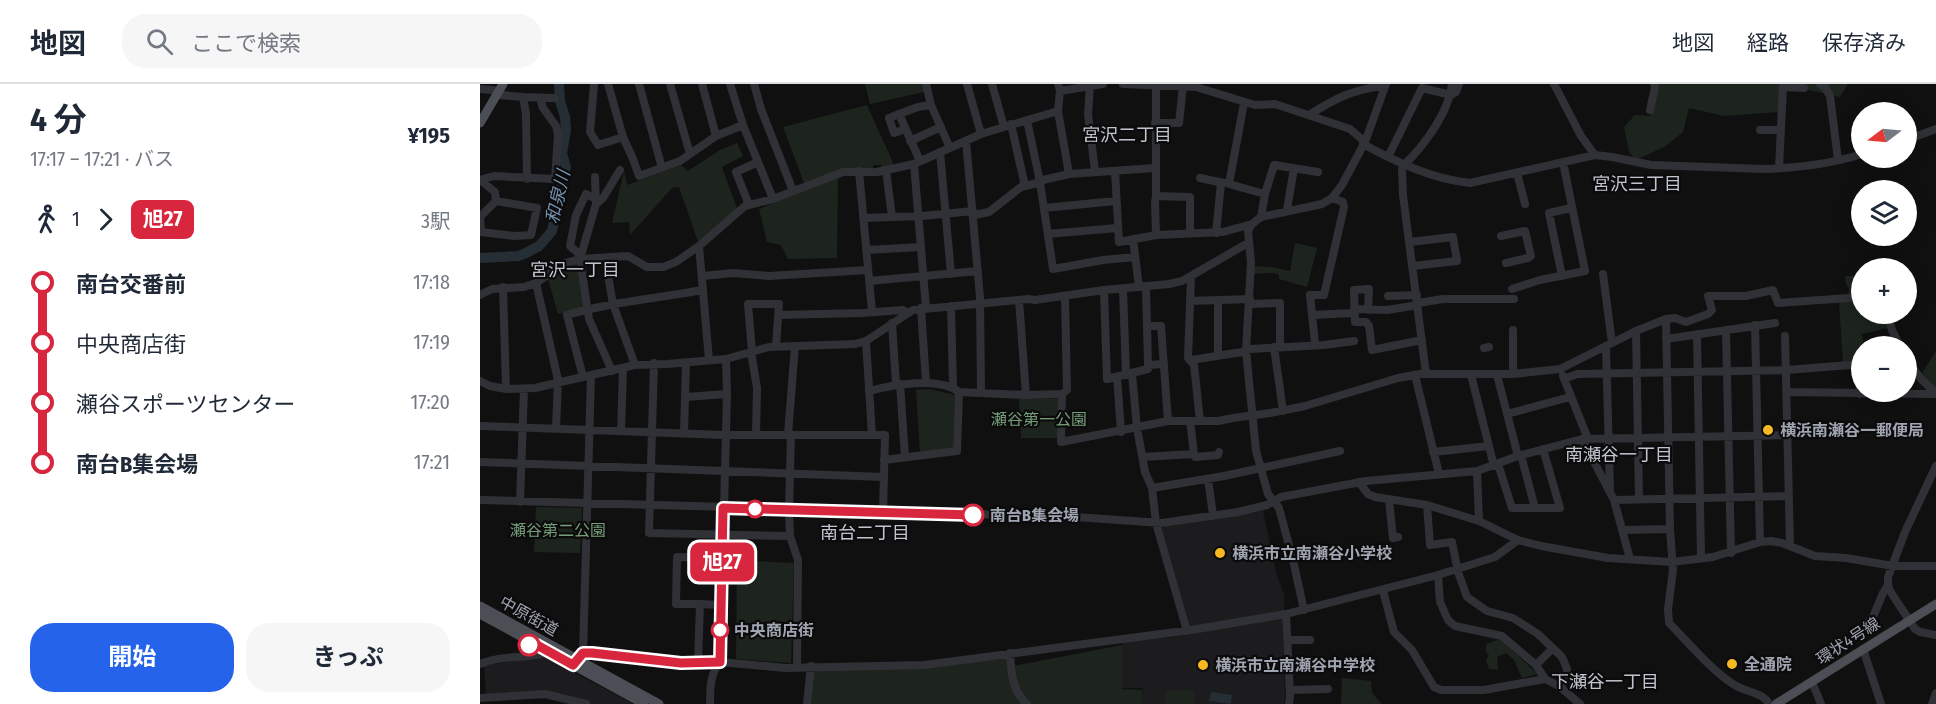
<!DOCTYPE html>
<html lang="ja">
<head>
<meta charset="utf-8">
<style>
  :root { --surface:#fff; --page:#f6f6f7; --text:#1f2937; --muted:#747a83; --line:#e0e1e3; --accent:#2563eb }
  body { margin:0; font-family:"Fira Sans Condensed","Noto Sans JP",sans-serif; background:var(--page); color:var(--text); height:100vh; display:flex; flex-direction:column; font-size:22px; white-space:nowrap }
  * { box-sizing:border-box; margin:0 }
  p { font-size:20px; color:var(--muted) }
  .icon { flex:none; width:33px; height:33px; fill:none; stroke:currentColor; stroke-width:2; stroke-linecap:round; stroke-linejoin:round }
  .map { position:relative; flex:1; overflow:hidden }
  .panel { display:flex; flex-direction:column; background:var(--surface); width:480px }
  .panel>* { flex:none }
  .badge { padding:0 12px; border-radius:9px; font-size:21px; line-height:39px }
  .needle { width:39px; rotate:254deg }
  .controls { position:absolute; left:1371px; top:18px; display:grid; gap:12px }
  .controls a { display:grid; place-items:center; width:66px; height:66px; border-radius:50%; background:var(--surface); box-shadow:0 3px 15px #0003; font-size:30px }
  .map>.badge { position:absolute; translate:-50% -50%; box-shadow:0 0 0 3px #fff }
  .legs { display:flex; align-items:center; gap:9px; height:66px; padding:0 30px; font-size:20px }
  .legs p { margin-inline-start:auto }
  .head { display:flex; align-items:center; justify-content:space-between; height:102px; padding:0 30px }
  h1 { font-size:33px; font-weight:700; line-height:45px }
  .cta { display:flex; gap:12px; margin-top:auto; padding:12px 30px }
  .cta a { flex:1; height:69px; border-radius:24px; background:var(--accent); color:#fff; font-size:24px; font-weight:700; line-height:69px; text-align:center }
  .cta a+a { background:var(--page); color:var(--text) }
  ul { padding:0 30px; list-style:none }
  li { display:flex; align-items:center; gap:21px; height:60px; font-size:22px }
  li i { display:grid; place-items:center; width:9px; height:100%; margin:0 8px; background:currentColor }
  li i::after { content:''; width:15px; height:15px; margin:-8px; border:4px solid; border-radius:50%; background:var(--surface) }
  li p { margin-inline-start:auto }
  li:first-child i { background:linear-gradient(#0000 50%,currentColor 0) }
  li:last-child i { background:linear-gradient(currentColor 50%,#0000 0) }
  header { display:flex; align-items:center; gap:36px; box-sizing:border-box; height:84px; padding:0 30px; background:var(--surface); border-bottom:2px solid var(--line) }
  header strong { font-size:28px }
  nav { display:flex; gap:33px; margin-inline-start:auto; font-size:21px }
  .search { width:420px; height:54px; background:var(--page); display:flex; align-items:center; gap:15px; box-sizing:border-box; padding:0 21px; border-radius:24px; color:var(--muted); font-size:22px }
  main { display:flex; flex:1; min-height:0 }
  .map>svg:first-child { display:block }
  .built { fill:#1c1c1e }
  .green { fill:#1c241d }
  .water { fill:#262e35 }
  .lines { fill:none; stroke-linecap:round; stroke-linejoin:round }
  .river { stroke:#262e35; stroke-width:10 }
  .minor { stroke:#303136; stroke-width:8 }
  .major { stroke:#4c4e55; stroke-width:9 }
  .line-1-casing { stroke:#fff; stroke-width:14 }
  .line-1 { stroke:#d7263d; stroke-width:9 }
  .poi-dot { fill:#f7b822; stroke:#0b0b0c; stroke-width:2 }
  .stop-1-dot { fill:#fff; stroke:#d7263d; stroke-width:3 }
  .labels { text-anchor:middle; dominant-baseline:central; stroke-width:4.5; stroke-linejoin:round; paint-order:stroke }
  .park-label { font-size:16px; fill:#769e7a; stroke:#0b0b0c }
  .poi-label { font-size:16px; font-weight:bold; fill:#a0a5b2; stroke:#0b0b0c; text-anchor:start }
  .stop-label { font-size:16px; font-weight:bold; fill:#a0a5b2; stroke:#0b0b0c; text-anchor:start }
  .street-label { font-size:16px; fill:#a0a5b2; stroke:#0b0b0c }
  .neighbourhood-label { font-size:18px; fill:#c1c4ce; stroke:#0b0b0c }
  .water-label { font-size:18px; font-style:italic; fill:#7592af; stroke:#0b0b0c }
</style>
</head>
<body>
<header>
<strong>地図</strong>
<div class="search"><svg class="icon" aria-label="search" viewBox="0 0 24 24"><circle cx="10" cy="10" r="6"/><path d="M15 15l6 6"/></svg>ここで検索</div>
<nav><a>地図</a><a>経路</a><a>保存済み</a></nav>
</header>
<main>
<section class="panel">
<div class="head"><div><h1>4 分</h1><p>17:17 – 17:21 · バス</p></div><b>¥195</b></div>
<div class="legs"><svg class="icon" aria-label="walk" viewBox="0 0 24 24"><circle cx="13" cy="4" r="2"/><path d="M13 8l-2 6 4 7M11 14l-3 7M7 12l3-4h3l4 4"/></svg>1<svg class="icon" aria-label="forward" viewBox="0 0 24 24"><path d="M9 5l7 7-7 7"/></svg><b class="badge" style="background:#d7263d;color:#fff">旭27</b><p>3駅</p></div>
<ul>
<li><i style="color:#d7263d"></i><b>南台交番前</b><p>17:18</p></li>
<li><i style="color:#d7263d"></i><span>中央商店街</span><p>17:19</p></li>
<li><i style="color:#d7263d"></i><span>瀬谷スポーツセンター</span><p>17:20</p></li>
<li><i style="color:#d7263d"></i><b>南台B集会場</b><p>17:21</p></li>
</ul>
<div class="cta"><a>開始</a><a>きっぷ</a></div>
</section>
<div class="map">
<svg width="1456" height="620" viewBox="0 0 1456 620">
  <rect width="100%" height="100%" fill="#101011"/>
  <path class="built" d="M783,427L797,492L804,510V528L710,543L682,445L684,443Z
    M802,533L805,612L804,620H661L663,604H642V558L694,553Z
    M65,573L153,620H112L68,609L6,611L4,581Z"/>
  <path class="green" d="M385,0H442L444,8L390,20Z
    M1178,0H1303L1299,28L1244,32L1209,24L1203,48L1186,62L1156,76L1149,68L1144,43L1155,31L1170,32Z
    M1313,0H1368L1360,13L1311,2Z
    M387,21L415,83L401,85V81H393V86L358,88L324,99L303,43Z
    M257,59L263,72L242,83L258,127L218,158L199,103L192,104L150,151L149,138L132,139L144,87L147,101L201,81L208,87L240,66Z
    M358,93L357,174L308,175L301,161L287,158L279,125Z
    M815,159L837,164L827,203L799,195V191L794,189L773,190V182L791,183L810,187Z
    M101,178L104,223L78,230L68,195L85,182Z
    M1381,187V197L1378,201L1376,211L1368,210L1369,205L1365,197L1366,192H1378Z
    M1373,216L1381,217L1382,230H1403L1407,244L1382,250L1384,262H1382L1381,278L1363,280L1359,218Z
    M1456,267V305L1440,292Z
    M449,305L475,311L473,367L440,369L436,306Z
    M539,315H578L579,354H541Z
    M56,423L102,424L100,469L54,468Z
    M271,477L314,479L311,579L256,575L257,484H270Z
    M1021,555L1057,590L1042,594L1034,576L1026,569L1017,573L1018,586L1009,585L1006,576L1009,571L1006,568V560Z
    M642,561V605L662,606V620H330L333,585L446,584L527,574L528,583Z
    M862,594L891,597L892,609L902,620H861Z
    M686,606L714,607V620H685Z"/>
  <path class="water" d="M731,608L752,611L751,620L729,617Z"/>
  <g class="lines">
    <path class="river" d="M0,174L38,172L46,169L59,162L72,147L86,83L82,69L86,46L85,33L80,17L79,0"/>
    <path class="minor" d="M114,0L110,48L118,61L143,53
      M128,0L143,53L153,75L159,92L200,77L236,52L263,41
      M159,0L182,84
      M190,0L210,70
      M222,0L236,52
      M250,0L263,41L293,115
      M274,0L281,25L313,107
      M446,0L451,21L470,64
      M487,0L501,50
      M512,0L524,43
      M578,0L580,7L578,27L589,90
      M643,0L716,3L775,21L795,20L870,45L885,58
      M676,0V112L675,117L676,151
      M1074,0L1101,52L1115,71
      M1340,0L1345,3L1350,12L1358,76
      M610,2L608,30L615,87
      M0,5L13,6L20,11L43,13L74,14
      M580,7L623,0
      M43,13L46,30L47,95
      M764,19L749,100L785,110L781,133
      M1170,26L1175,3L1174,0
      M419,30L409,34L414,49L425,45
      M829,31C856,14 873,5 905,2
      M547,36L560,98L573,185L623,176L655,173
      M675,39H699L703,2
      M531,40L545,102
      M1280,46H1300
      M1426,56L1456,45
      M430,57L461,43
      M486,57L500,213L501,309
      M883,60C916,78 952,95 990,99L1115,71L1132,73L1171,81L1284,85C1316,84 1351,80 1382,70
      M460,68L471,190
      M908,73L942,4L971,11L976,8L979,0
      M440,77L419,30L438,23L451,21
      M434,80L446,224
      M1299,84L1303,3L1324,4
      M406,86L412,133
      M379,87L392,227
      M635,87L639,158L676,151L743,148L772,140
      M1037,89L1045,120
      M115,93L116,120L123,114L140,86
      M720,94L744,99
      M0,96L14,92L75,95L78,50L76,42L63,24L60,14
      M0,96L15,108L16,117
      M785,110L794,81L838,88
      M676,112L710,113V150
      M116,115L106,110L96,131L90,162L98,169L100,175L109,235L132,287
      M16,117L57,124L51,151L34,152L1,148L0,133Z
      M269,121L256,88L278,78
      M564,124L636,117
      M807,126L814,84
      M494,131L509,128L541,103L557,99L563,96L589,90L675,84
      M383,134L442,132L493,127
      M736,149L741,99
      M568,150L637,144
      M1021,152L1045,147L1051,172L1048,174L1026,179
      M653,155L659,203
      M930,158L973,153L977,177L933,182
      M219,162L229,276
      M386,166L441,163
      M125,174L133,220L155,281
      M100,175L116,120
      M1123,190L1132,259
      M222,192L253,189L289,192L388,186
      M1082,192L1069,129L1091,124
      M711,193L708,274L714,281L720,337
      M389,197L498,187
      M56,199L78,296L76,344
      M23,203L26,305
      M666,203L668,281
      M643,205L646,291
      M1032,205L1060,196L1105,187L1083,78
      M624,206L627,295L668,285V281L683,280
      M0,211L12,205L44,203L56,199L85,179L100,175L148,172L167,183H183L196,178L219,162L265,122L293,115L363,88H397L434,80L501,50L578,27
      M908,212L937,211
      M585,213L587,306L582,310L581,358L688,337H738L753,334L790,329L825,322L918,294L940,290H1033L1080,285L1156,247L1186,235L1195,234L1206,238L1228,230L1232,226L1228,212H1266L1293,206L1298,219L1382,213
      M539,216L546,311
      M710,217L770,215
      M938,219L963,215H1034
      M770,220L800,219V263
      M471,222L473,303
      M441,224L446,299
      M874,225L907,226L938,221
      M888,226L889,205L874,206L875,238H886L889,242L892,266L942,256
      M1407,230L1412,246L1420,262
      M299,231L382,229L423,226L427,229
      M832,231L873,229
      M1186,235L1190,445L1193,486L1188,525L1189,539C1210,560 1229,584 1253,600C1264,608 1283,608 1289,620
      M412,239L416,300
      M1275,241L1280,458
      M667,242H681L688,337
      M1033,246V290
      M1246,246L1251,469
      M1156,247L1159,416
      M1217,250L1221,474
      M1305,252L1310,462
      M1186,255L1295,239
      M386,257L392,351
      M835,260L830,211H844L864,123L863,118L852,114
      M1126,262L1130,407
      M794,263L803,327
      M1004,264L1009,263
      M271,268L277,304L276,350
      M272,268L268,220H299L296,262
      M738,272V216
      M1426,274L1441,295L1456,309
      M711,276L762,268L770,265L844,261L874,257
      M174,279L169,449L310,452
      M1379,281L1380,310
      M652,290L657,344L665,388L672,404L676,439L707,547
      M946,290L923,111L922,85L924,81C944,62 969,28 972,0
      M935,291L959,390
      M991,291L1014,382
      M1017,291L1038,372
      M1083,292L1108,355
      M103,293L87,231C132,218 178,214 223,206
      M637,293L641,348
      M1084,295L1097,290L1307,286L1382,280
      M0,297L10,302L26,305L55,304L155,281L187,280L246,275L289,263L375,260L386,257L433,226L548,215L555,216L624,206L689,200L702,197L768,159
      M420,300L425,373
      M389,307C412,301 459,292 479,308L546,311L582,310
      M1307,308L1456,310
      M205,313L247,310
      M1027,330L1090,313
      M0,342L245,351H405L403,429
      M141,347L143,285
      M204,349L206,279
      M308,350L315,262
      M311,350L309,426L310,452L318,476L317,583
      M1102,355L1134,416L1150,475
      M953,368L1009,362
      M714,370L715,373L738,371L739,368
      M1041,371L1055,424
      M663,373L714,370L710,337
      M404,376L477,367L479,308
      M0,378L404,393
      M1018,380L1032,424H1080L1063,365
      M1456,382L1425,448L1408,493V501L1410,507L1435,545L1440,548L1456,551
      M997,387L999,437
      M728,395L733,431
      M879,398L888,410L895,413L947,421L999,437L1038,456L1061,462L1128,474L1192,478L1233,473L1280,458L1291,457L1302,459L1335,472L1366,474L1413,482H1456
      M672,404L744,392L860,367
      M0,416L595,433L682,439L758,428L787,421L801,413L886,397L997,387L1038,372L1102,355L1308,351
      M909,416L913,454L918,453
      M1134,416L1309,412
      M40,418L44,305
      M947,421L950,461L972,458L978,488L987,513L1007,527L1033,534L1058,550L1082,573L1087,585V595L1080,603
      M1143,446L1190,445
      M958,491L960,518L968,536L975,542L1022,552L1056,581L1065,595
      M903,507L914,548L932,566L954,603L961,606H1004L1065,595L1079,602L1100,620
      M220,520H196L197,473L242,474
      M824,526L813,476L799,424L788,410L776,367L766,267L771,178L768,147L772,140L781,133L842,120L852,114L862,101L885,58L906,0
      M1374,552L1393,533L1403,509L1408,501
      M808,556H830
      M1383,565L1401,620
      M103,569L111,291
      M530,569C531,588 532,607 547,620
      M218,579L220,520L241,521
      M0,580C22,570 47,576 69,568
      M94,580L103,569H112L201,579L240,578L306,584L444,581L711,546L806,530
      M809,580L830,579
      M1056,581L1073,564
      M1332,598L1341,620
      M810,606L848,605
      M0,614L65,610L106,620
      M230,620C230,605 230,590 240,578L247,310L246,275
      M327,620L331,582
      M809,620L810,612L806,530L958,491L1015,473L1038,456
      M1452,620L1456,609"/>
    <path class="major" d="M0,39L23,0
      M0,522L179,620
      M0,530L164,620
      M1296,620L1456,520"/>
  </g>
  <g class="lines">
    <g class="line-1-casing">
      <path id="line-1" d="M49,561L53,563L57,561L93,581L103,569H112L201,579L240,578L243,424L493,431"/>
    </g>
    <use href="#line-1" class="line-1"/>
  </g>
  <g class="poi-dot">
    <circle cx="1288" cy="346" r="6"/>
    <circle cx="740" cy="469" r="6"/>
    <circle cx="1252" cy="580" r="6"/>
    <circle cx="723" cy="581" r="6"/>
  </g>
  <g class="stop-1-dot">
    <circle cx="275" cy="425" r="8"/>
    <circle cx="493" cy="431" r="10"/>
    <circle cx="240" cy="546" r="8"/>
    <circle cx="49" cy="561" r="10"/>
  </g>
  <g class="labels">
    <g class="park-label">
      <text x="559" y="335">瀬谷第一公園</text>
      <text x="78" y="446">瀬谷第二公園</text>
    </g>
    <g class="poi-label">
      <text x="1300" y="346">横浜南瀬谷一郵便局</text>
      <text x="752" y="469">横浜市立南瀬谷小学校</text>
      <text x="1264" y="580">全通院</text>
      <text x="735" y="581">横浜市立南瀬谷中学校</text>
    </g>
    <g class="stop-label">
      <text x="510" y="431">南台B集会場</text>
      <text x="254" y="546">中央商店街</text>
    </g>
    <g class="street-label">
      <text transform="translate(49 532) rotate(29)">中原街道</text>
      <text transform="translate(1368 557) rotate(-33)">環状4号線</text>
    </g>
    <g class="neighbourhood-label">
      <text x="647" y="51">宮沢二丁目</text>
      <text x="1157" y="100">宮沢三丁目</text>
      <text x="95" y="186">宮沢一丁目</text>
      <text x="1139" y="371">南瀬谷一丁目</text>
      <text x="385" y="449">南台二丁目</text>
      <text x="1125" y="598">下瀬谷一丁目</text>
    </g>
    <g class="water-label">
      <text transform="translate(78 113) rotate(-77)">和泉川</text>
    </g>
  </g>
</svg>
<div class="controls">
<a><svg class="needle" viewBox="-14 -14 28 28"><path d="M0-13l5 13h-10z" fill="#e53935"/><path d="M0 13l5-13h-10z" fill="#747a83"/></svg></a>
<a><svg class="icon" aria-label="layers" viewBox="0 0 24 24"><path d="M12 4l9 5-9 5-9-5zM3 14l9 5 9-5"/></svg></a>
<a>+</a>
<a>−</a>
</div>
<b class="badge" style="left:242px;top:478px;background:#d7263d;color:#fff">旭27</b>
</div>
</main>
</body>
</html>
